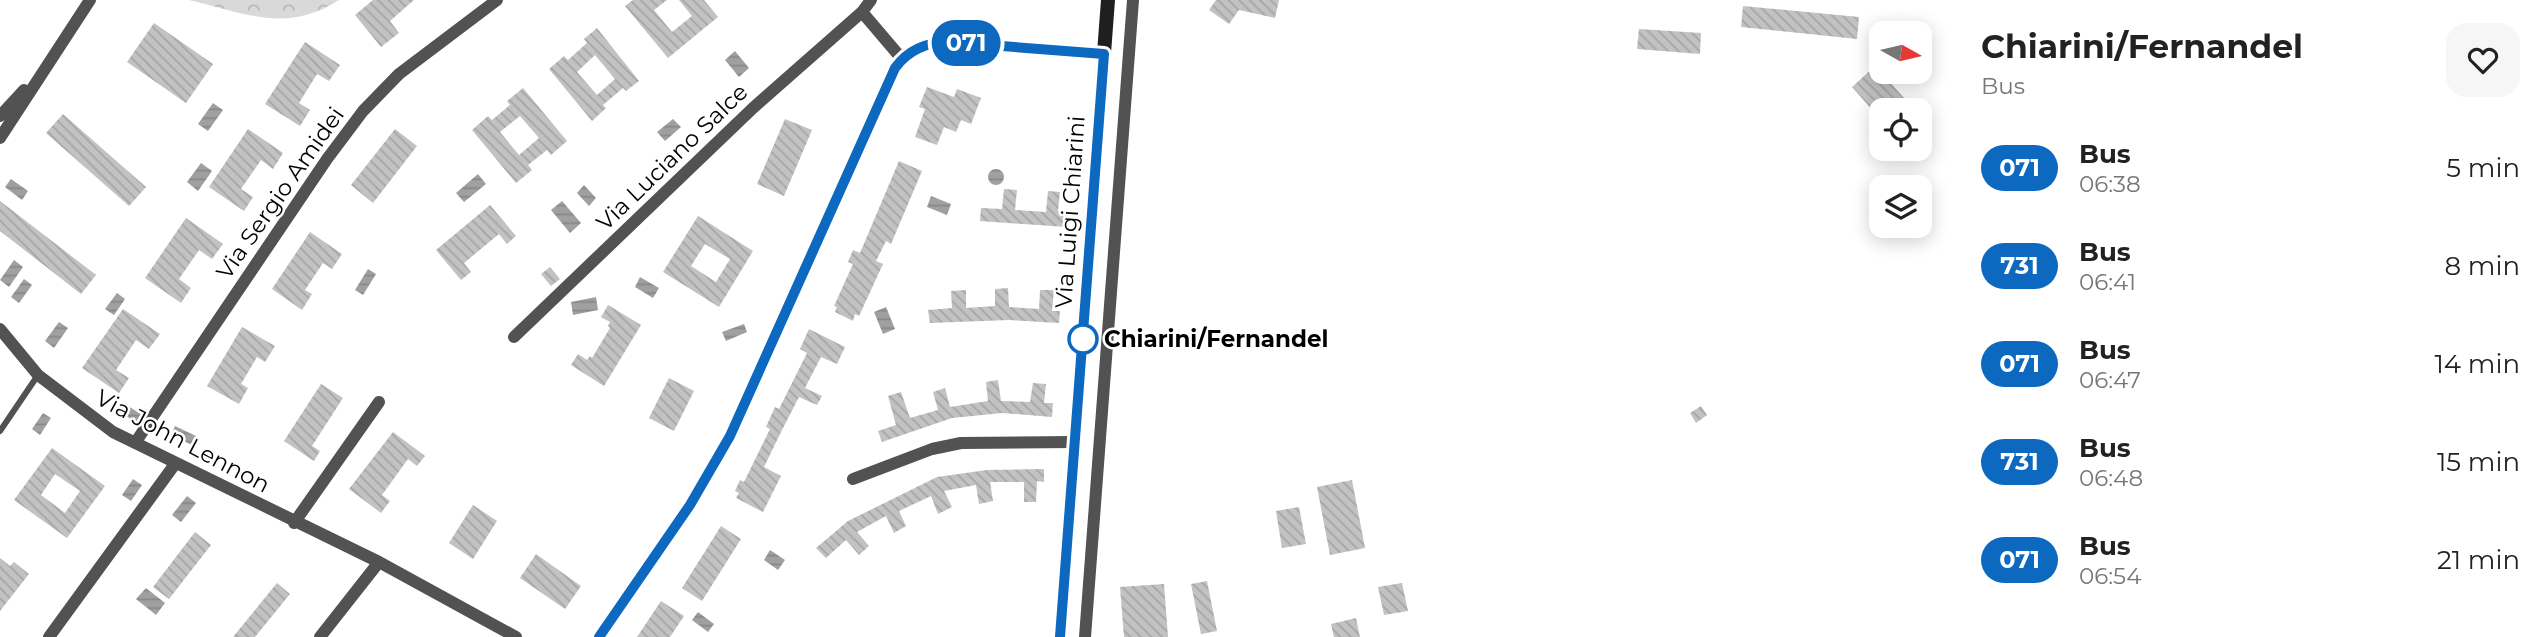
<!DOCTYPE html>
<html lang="it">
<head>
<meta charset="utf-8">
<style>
  :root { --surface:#fff; --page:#f6f6f6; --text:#222; --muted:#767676 }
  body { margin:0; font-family:Montserrat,sans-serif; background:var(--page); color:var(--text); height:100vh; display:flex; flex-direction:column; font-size:26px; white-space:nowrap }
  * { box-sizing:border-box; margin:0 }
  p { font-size:23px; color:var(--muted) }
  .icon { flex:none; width:38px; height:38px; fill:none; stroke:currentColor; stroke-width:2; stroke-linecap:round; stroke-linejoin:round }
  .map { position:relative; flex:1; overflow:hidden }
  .side { display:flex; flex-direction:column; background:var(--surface); width:595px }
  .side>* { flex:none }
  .badge { padding:0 14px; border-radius:23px; font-size:24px; line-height:46px }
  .needle { width:46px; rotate:98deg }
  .fabs { position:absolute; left:1869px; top:21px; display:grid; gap:14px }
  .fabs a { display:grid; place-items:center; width:63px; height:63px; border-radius:14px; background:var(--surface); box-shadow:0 4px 18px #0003; font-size:35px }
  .map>.badge { position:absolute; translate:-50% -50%; box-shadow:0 0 0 4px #fff }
  .round { display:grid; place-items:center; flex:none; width:74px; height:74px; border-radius:21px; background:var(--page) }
  .headline { display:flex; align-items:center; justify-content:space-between; height:119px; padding:0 28px }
  h1 { font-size:33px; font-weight:700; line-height:52px }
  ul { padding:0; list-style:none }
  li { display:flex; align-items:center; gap:21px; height:98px; padding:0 28px }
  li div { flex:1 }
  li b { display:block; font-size:26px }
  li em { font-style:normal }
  li .badge { min-width:77px; font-weight:700; text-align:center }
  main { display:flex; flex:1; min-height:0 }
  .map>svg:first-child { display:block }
  .forest { fill:url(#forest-crowns) }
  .water { fill:url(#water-rules) }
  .building { fill:url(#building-back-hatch); fill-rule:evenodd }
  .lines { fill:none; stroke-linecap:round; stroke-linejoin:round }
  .lane { stroke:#525252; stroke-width:6 }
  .street { stroke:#525252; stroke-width:12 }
  .secondary { stroke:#1f1f1f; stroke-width:14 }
  .line-casing { stroke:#fff; stroke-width:16 }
  .line { stroke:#0c69bf; stroke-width:10 }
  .stop-dot { fill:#fff; stroke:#0c69bf; stroke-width:3.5 }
  .labels { text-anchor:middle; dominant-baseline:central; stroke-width:5; stroke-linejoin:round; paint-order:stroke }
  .street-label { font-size:23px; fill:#000; stroke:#fff }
  .stop-label { font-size:23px; font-weight:bold; fill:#000; stroke:#fff; text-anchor:start }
</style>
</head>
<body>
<main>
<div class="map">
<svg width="1953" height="637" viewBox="0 0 1953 637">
  <defs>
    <pattern id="forest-crowns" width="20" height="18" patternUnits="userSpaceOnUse" patternTransform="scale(1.75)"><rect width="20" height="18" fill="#d9d9d9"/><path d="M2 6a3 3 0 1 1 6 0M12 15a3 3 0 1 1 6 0" fill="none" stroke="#b8b8b8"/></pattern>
    <pattern id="water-rules" width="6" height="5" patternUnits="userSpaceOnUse" patternTransform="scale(1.75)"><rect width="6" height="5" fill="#a0a0a0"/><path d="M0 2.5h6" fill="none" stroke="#888"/></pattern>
    <pattern id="building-back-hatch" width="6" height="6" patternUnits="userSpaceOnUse" patternTransform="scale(1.75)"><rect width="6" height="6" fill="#c2c2c2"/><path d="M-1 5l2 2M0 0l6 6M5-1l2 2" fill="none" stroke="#a5a5a5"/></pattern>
  </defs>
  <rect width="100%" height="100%" fill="#fff"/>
  <path class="forest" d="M189,0H339C286,34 245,13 189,0Z"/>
  <path class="water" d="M735,51L749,68L739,77L725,60Z
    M213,103L223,110L208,131L198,124Z
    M673,119L681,127L665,141L657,132Z
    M201,163L212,171L198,191L187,182Z
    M988 177a8 8 0 1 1 16 0a8 8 0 1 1-16 0Z
    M478,174L486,184L464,202L456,193Z
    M11,179L28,191L22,200L5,187Z
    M584,185L596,198L589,206L577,193Z
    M931,196L951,204L947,215L927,207Z
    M562,201L581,223L570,233L551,210Z
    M14,260L23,267L9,287L0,280Z
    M368,269L376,274L363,295L355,290Z
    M640,277L659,288L653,298L635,287Z
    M24,279L32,285L19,303L11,297Z
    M117,293L125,299L114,315L105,309Z
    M596,297L598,310L573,315L571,302Z
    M886,307L895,329L883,334L874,312Z
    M59,322L68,328L54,348L45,341Z
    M744,324L747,332L726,341L722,332Z
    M123,403L141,414L136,422L118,411Z
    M43,413L51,418L40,435L32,429Z
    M175,426L196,436L192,445L171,435Z
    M133,479L142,485L131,501L122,495Z
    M187,496L196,503L181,522L172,515Z
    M770,550L785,560L778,570L764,560Z
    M146,588L165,603L156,615L136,599Z
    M698,612L714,624L708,632L692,620Z"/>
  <path class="building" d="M373,0H414L390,21L399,33L381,47L355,15Z
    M633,0H667L654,10L672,32L692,16L679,0H704L718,17L668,58L625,6Z
    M1216,0H1279L1275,18L1239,10L1229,24L1209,10Z
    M1743,6L1859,17L1857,39L1741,27Z
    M154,23L213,64L186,103L127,62Z
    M597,28L639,81L626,91L623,88L603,105L606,108L592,121L549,69L564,56L568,60L587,43L584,39ZM595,55L615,79L597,95L577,72Z
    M1639,29L1701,33L1700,54L1637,49Z
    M305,42L340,65L329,81L317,74L299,103L310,110L300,126L265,104Z
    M1875,66L1915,110H1881V120L1852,87Z
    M927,87L954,97L957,89L981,98L971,124L961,120L956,132L944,127L937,145L915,137L925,109L919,107Z
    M523,88L567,141L551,155L547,150L528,165L532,170L516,183L472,130L488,116L492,120L510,105L507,101ZM520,116L539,138L519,155L500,132Z
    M63,114L146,187L129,206L46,133Z
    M785,119L812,130L784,196L757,184Z
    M248,129L283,153L273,169L261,160L241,189L253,197L244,211L209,187Z
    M395,129L417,146L373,203L351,185Z
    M899,161L922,171L891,244L886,241L876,261L883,264L859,316L855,314L853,321L835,312L837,307L834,306L853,264L848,262L853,250L860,253Z
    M1004,189L1017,190L1015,210L1046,212L1048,191L1060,192L1058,211L1067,212L1066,227L980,221L981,208L1002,209Z
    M0,201L96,275L81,294L0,231Z
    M490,205L516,236L507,244L499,234L464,263L471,272L461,280L436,250Z
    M698,216L753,251L719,307L663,272ZM705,244L730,259L716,282L691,266Z
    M186,218L223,244L212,259L199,250L179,279L191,288L181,303L145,278Z
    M310,232L342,254L332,269L323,263L305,290L312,294L302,310L272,289Z
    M550,267L560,279L551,286L541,274Z
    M1008,288L1009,307L1039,309L1040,290H1054L1052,311H1060L1059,323L1009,320L930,323L928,310L952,308L951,291L966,290V308L995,306V289Z
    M608,305L641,325L604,386L571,365L578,354L587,360L590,356L592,358L610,328L608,326L610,322L601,317Z
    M123,309L160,334L149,349L136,340L116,370L129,378L119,393L82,368Z
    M242,327L275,346L265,362L257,357L241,384L248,388L239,404L207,386Z
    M809,329L845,347L837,364L821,357L805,388L822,396L817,405L799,397L781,432L764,467L781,476L763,512L736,498L739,493L735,491L740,480L744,482L770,429L766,427L775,407L779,409L807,353L800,349Z
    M669,378L694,391L674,431L649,418Z
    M998,380L1001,401L1030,402L1033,383L1046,384L1044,403H1053L1052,417L1002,413L952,418L882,442L878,431L896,425L888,396L901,392L910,418L938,410L933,392L945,388L950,407L988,401L986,382Z
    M321,384L343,398L312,446L320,451L314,461L284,441Z
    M1701,406L1707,415L1696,423L1690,413Z
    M393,432L425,456L417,466L408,459L382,495L390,501L381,513L349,489Z
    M52,448L105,486L67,538L14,500ZM55,474L80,491L65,513L41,495Z
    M1044,469V482L1037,481L1036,502H1024V482H990L993,501L979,504L976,485L944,491L952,507L938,514L931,496L899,511L906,526L894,533L886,516L857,532L869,546L859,555L846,540L826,558L816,548L848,521L937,477L987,470Z
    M1352,480L1365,548L1330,555L1317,487Z
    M473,505L497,521L473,559L449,543Z
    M1299,507L1306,544L1282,548L1276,511Z
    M721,526L741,539L702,601L682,588Z
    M195,532L211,545L169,599L153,587Z
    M536,554L581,586L565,609L520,578Z
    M0,558L10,566L14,562L29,574L0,611Z
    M1207,581L1217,631L1201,634L1191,584Z
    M277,583L290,594L255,637H233Z
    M1402,583L1408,611L1384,615L1378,587Z
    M1164,584L1168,637H1124L1120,587Z
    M661,601L684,616L670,637H637Z
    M1356,618L1360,637H1334L1331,624Z"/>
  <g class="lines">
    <path class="lane" d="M0,431L38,375"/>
    <path class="street" d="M871,0L862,12L902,59
      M0,116L24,90
      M0,138L90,0
      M0,329L38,375L113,432L379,562L516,637
      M514,337L753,108L862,12
      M135,443L327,159L363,111L399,74L497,0
      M853,479L932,449L961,443L1075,442
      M294,523L379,402
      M49,637L175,464
      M320,637L379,562
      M599,637L690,504L730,436L897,64L917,49L943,42L1104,53
      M1085,637L1133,0"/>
    <path class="secondary" d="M1060,637L1108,0"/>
  </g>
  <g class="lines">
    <g class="line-casing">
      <path id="line" d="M599,637L690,505L730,436L895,68C908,50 928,42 950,42L1104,54L1060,637"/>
    </g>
    <use href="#line" class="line"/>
  </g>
  <circle class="stop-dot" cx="1083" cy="339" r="14"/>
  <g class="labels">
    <g class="street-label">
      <text transform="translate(672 157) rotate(-44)">Via Luciano Salce</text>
      <text transform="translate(280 193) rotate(-55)">Via Sergio Amidei</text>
      <text transform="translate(1070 212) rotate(-86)">Via Luigi Chiarini</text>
      <text transform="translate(183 441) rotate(28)">Via John Lennon</text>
    </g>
    <g class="stop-label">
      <text x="1104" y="339">Chiarini/Fernandel</text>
    </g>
  </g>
</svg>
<div class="fabs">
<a><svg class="needle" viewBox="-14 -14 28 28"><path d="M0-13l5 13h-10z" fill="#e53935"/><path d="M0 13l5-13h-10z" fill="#767676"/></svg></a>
<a><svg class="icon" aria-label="locate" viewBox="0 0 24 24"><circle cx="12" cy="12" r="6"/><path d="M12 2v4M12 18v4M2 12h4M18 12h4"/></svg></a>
<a><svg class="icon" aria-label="layers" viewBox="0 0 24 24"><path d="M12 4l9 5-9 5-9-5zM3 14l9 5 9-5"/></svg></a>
</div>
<b class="badge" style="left:966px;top:43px;background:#0c69bf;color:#fff">071</b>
</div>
<section class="side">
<div class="headline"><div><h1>Chiarini/Fernandel</h1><p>Bus</p></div><a class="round"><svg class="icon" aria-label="heart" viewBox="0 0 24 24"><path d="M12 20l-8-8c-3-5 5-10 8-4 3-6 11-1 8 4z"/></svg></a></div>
<ul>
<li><span class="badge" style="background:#0c69bf;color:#fff">071</span><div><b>Bus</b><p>06:38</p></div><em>5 min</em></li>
<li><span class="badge" style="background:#0c69bf;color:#fff">731</span><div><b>Bus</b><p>06:41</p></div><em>8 min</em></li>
<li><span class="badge" style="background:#0c69bf;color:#fff">071</span><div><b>Bus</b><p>06:47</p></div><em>14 min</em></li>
<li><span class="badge" style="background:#0c69bf;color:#fff">731</span><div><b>Bus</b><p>06:48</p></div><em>15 min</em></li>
<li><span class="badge" style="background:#0c69bf;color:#fff">071</span><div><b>Bus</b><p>06:54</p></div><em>21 min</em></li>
</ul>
</section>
</main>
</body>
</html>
